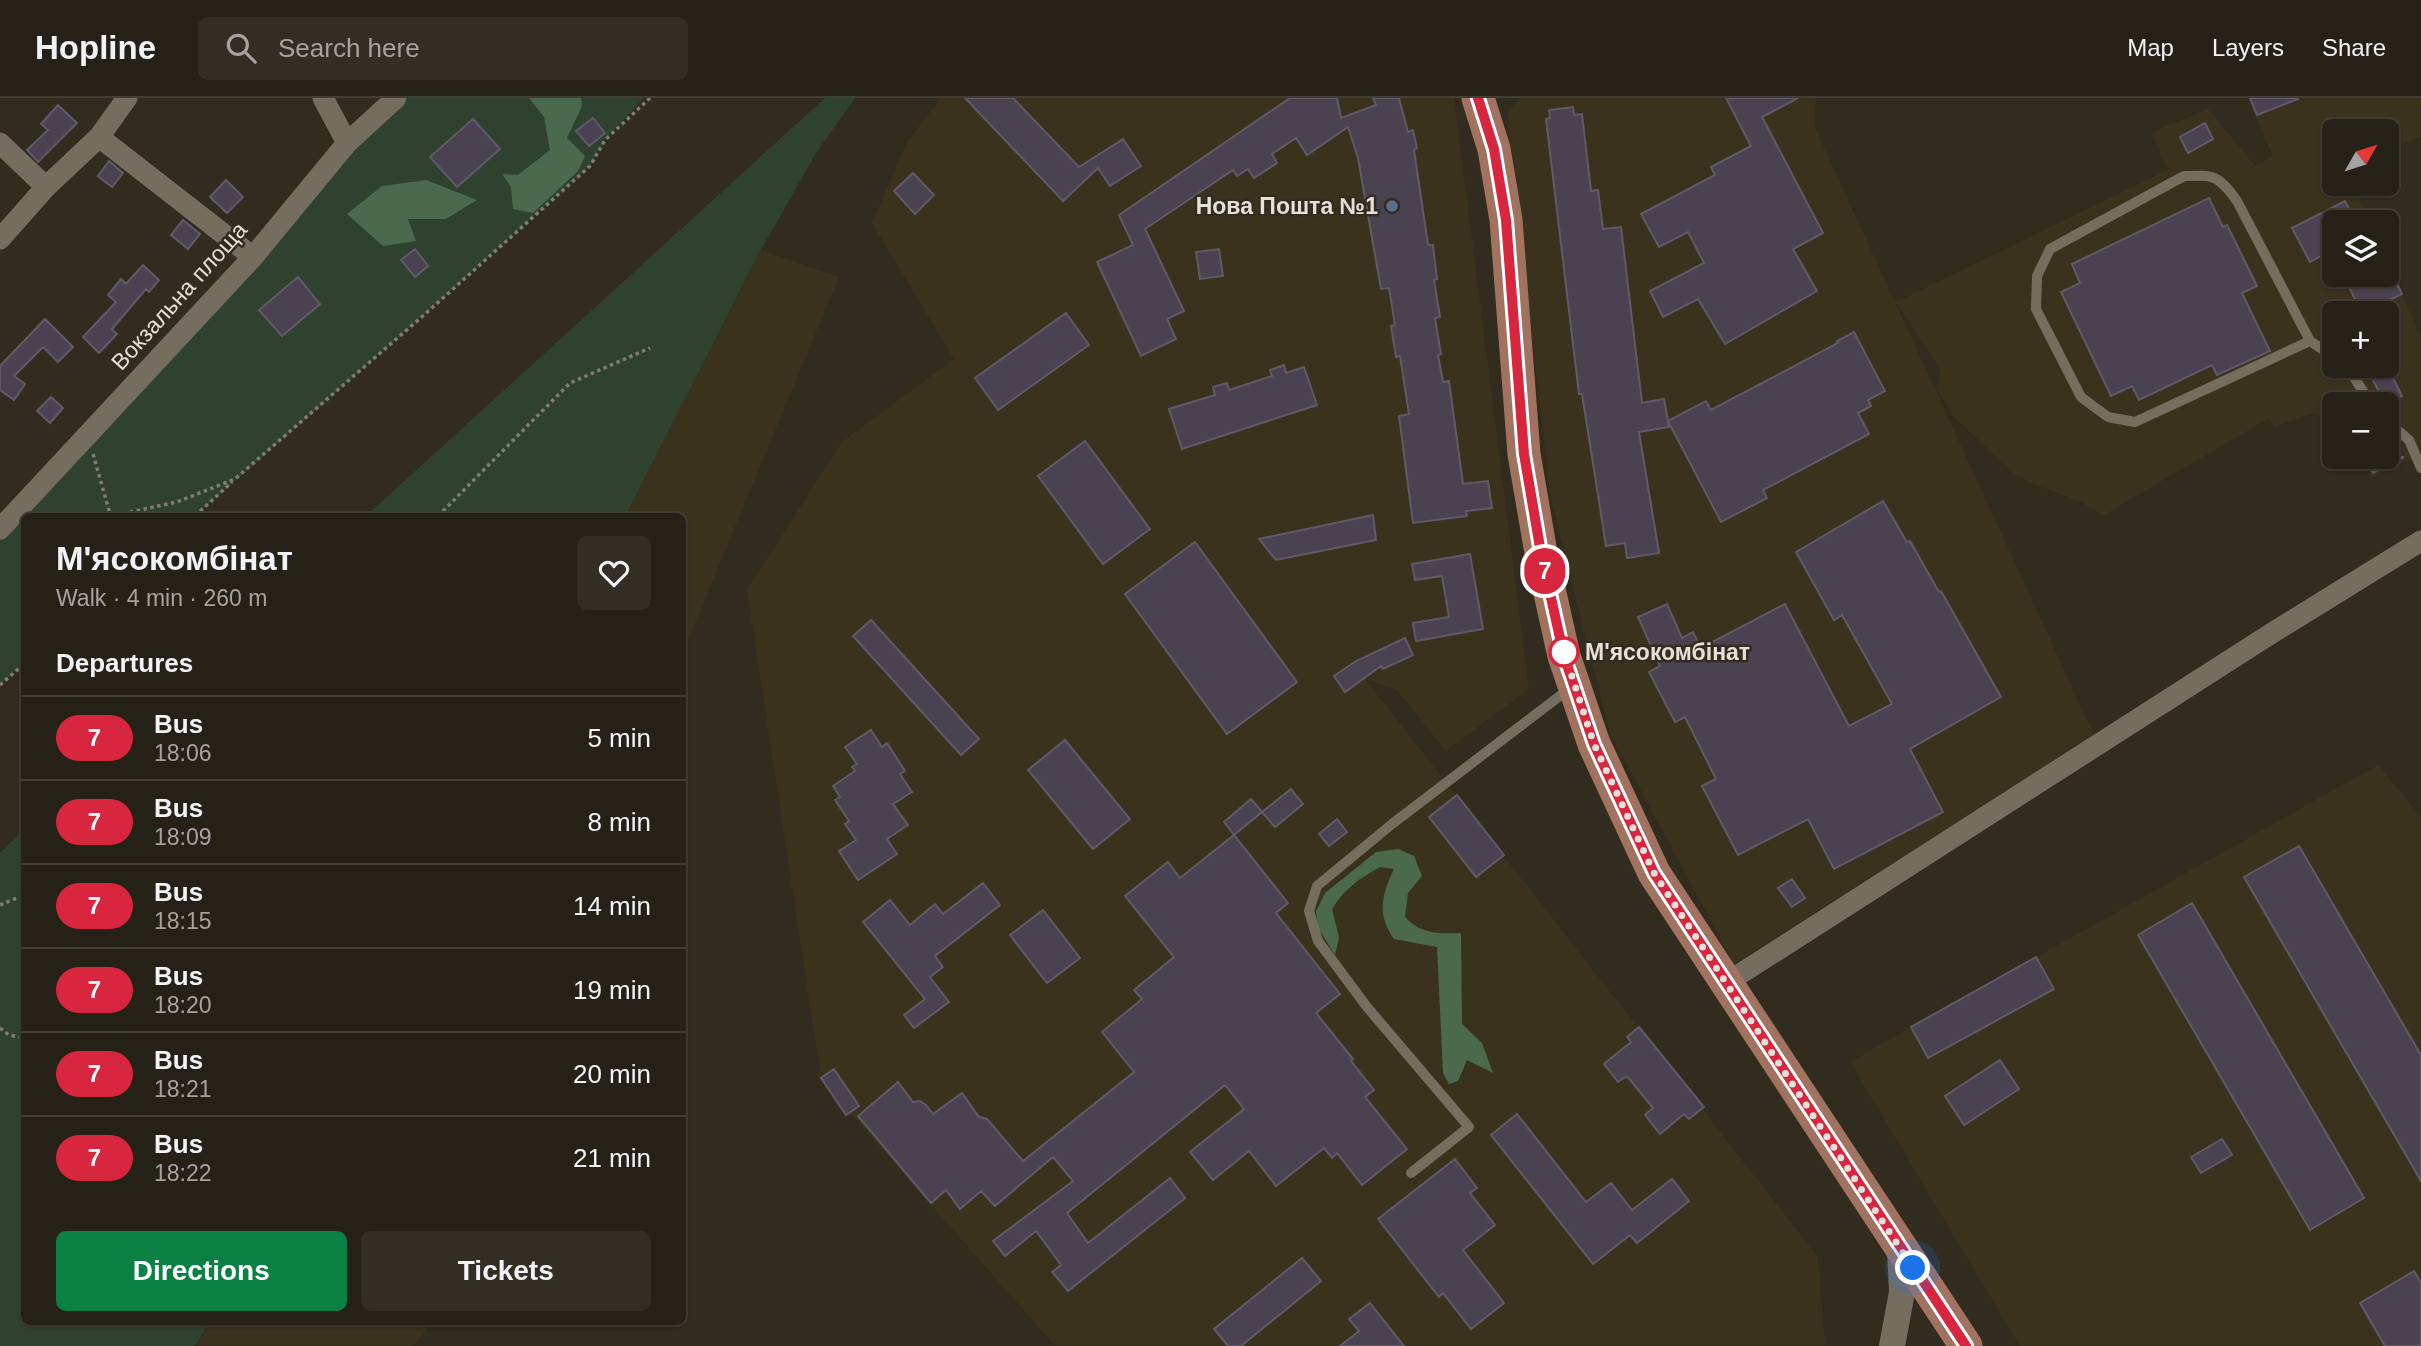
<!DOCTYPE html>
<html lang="en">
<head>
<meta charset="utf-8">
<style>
  :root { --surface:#262117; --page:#322e24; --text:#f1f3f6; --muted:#a4a3a1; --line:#423e36; --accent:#0b8043 }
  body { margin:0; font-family:Helvetica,sans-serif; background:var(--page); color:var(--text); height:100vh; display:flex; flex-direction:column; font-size:26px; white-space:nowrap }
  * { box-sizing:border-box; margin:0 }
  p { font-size:23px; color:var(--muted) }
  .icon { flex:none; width:38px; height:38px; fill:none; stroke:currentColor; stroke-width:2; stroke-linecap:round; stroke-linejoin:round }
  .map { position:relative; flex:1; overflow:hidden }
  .drawer { position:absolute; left:21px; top:415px; width:665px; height:812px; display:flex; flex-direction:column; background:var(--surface); border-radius:10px; box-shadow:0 2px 5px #0004,0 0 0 2px var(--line) }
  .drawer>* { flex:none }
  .badge { padding:0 14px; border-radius:23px; font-size:24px; line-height:46px }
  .needle { width:46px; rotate:51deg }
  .buttons { position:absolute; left:2322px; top:21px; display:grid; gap:14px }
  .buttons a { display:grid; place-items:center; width:77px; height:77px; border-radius:10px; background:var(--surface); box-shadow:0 2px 5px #0004,0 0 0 2px var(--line); font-size:35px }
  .you { position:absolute; width:35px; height:35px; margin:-18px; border:5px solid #fff; border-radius:50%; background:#1a73e8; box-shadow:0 0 0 10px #1a73e833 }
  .map>.badge { position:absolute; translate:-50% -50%; box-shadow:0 0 0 4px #fff }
  h2 { padding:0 35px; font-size:26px; line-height:63px }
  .round { display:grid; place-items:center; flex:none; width:74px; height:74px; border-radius:10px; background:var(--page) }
  .head { display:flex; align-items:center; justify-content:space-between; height:119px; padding:0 35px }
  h1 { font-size:33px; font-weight:800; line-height:52px }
  .cta { display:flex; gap:14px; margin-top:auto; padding:14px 35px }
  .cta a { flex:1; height:80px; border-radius:10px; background:var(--accent); color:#fff; font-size:28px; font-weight:800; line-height:80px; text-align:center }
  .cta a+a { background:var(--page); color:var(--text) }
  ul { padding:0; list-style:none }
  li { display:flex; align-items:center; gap:21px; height:84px; padding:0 35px; border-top:2px solid var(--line) }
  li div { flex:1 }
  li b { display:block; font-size:26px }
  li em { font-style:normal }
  li .badge { min-width:77px; font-weight:700; text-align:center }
  header { display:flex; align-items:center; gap:42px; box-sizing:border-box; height:98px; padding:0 35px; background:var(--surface); border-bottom:2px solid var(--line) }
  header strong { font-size:33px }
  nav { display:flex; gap:38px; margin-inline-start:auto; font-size:24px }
  .search { width:490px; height:63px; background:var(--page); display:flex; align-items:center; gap:18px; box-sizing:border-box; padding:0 24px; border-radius:10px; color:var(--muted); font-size:26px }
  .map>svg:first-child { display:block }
  .built { fill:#3b321e; fill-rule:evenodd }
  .green { fill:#2f4230 }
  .forest { fill:#4b694c }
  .building { fill:#494351; stroke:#605968; stroke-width:2 }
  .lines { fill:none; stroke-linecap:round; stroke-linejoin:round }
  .path { stroke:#817c72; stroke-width:3.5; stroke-dasharray:3.5 3.5; stroke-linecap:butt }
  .service { stroke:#756e5f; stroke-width:10 }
  .minor { stroke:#756e5f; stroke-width:21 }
  .tertiary { stroke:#756e5f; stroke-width:26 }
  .primary { stroke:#a17260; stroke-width:33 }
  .line-casing { stroke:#fff; stroke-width:16 }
  .line { stroke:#d7263d; stroke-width:10 }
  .walk { stroke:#e5e1d9; stroke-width:7; stroke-dasharray:0 12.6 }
  .service-dot { fill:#5c6f8a; stroke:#322c1f; stroke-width:2.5 }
  .stop-dot { fill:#fff; stroke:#d7263d; stroke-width:3.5 }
  .labels { text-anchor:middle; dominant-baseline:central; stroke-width:5; stroke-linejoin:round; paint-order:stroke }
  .poi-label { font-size:23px; font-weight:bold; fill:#e5e1d9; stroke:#322c1f; text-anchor:end }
  .street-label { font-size:23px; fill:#e5e1d9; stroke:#322c1f }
  .stop-label { font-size:23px; font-weight:bold; fill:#e5e1d9; stroke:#322c1f; text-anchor:start }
</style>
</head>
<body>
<header>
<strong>Hopline</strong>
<div class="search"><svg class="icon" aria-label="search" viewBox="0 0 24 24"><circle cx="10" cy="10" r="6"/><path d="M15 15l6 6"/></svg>Search here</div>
<nav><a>Map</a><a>Layers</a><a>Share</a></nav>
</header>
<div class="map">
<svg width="2421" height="1248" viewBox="0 0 2421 1248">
  <rect width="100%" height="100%" fill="#322c1f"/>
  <path class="built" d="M941,0H1454L1529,591L1446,653L1397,592L1365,581L1818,1159L1825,1248H1055L817,977L820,974L747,492L842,344L954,261L872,125L907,44Z
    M1522,0H1816L1814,28L2094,637L1734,866L1610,635L1550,396L1507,15Z
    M2248,0H2421V39L2387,52V33H2334V86H2352L2370,124H2334V177H2387V163L2421,239V357L2372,379L2362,359H2387V306H2334V330L2314,315L2275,329L2269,320L2104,417L2075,401L2033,386L2015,376L1954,319L1937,290L1941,272L1896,204L2168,72L2151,35L2208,11L2255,68L2273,59ZM2334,215H2387V268H2334Z
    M730,141L839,179L683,554L682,418H614Z
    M2378,667L2421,719V1248H2020L1850,964Z
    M211,1223H433L413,1248H197Z"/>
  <path class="green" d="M391,0H644L605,42L590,68L424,217L195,418H24V566L0,587V431Z
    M825,0H855L816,55L757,159L625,418H366Z
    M24,732V1223H211L195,1248H0V755Z"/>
  <path class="forest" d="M529,0H581L582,8L567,40L585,58L578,73L533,115L513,111L511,89L502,76L518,77L550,52L544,19Z
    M426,82L477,102L446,121H408L416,143L383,148L347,116L382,88Z
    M1398,751L1414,758L1422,778L1408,795L1405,819C1420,836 1439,836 1461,835L1462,926L1482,945L1493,975L1467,962L1458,983L1449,986L1443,975L1437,849L1394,841C1376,815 1382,797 1394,771L1380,769C1360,780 1344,791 1332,811L1339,840L1335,857L1318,830L1316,813L1325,795L1376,754Z"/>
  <path class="building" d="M965,0H1013L1079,69L1123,41L1141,68L1110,88L1098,70L1063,103Z
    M1290,0H1337L1341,20L1376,7L1373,0H1399L1408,34L1413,32L1417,50L1414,52L1428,147H1433L1437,181L1434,182L1440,219L1435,220L1441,256L1438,257L1443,284L1449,283L1463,386L1488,383L1492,410L1466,413L1467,418L1413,425L1399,318L1409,316L1400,258L1396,259L1391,228L1395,227L1389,190L1381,191L1358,60L1348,29L1307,57L1296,40L1272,56L1277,65L1254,80L1248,71L1237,78L1233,72L1145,131L1184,213L1167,221L1176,241L1141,258L1097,164L1133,147L1119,117Z
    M1726,0H1798L1762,19L1823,135L1793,151L1817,193L1725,246L1698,201L1663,219L1650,193L1704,165L1688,134L1659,149L1641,116L1715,77L1711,69L1751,48Z
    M2250,0H2298V1L2257,17Z
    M58,7L77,25L38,64L27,52L48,32L41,26Z
    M1573,9L1574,17L1582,16L1591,93L1598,92L1603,131L1621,129L1642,305L1664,301L1668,323L1706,303L1711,312L1838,245L1837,243L1854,234L1885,293L1868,302L1871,308L1858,315L1869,336L1763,392L1767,400L1721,424L1668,323L1669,329L1639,334L1659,455L1627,460L1625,445L1606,448L1582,296H1579L1546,21L1550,20L1549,12Z
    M593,20L605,35L589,48L576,33Z
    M473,21L500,51L457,89L430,59Z
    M2205,25L2213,41L2188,55L2180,39Z
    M109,63L123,75L112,89L98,78Z
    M913,75L934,97L915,116L894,93Z
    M226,82L243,99L227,115L210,99Z
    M2209,100L2223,129L2227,127L2257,188L2242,195L2270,253L2217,277L2212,267L2139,302L2132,288L2111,298L2061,194L2080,185L2072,166Z
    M2345,103L2356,124H2334V151L2310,164L2292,130Z
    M183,122L200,136L188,151L171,137Z
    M415,151L428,168L415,179L401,162Z
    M1219,151L1223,178L1200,181L1196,154Z
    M143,167L159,182L149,194L146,191L112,231L117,236L99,255L83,239L116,204L108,197L121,181L126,186Z
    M2343,177H2393L2402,196L2362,215Z
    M298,179L320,206L282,238L259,212Z
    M1066,215L1089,247L998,312L975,280Z
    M45,221L73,249L58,264L43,249L14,278L25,286L14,302L0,292V268Z
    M1284,267L1286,275L1304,269L1317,307L1182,351L1169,311L1215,297L1213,289L1227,285L1229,292L1272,278L1270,272Z
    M2366,268H2387L2402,298L2385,306Z
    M51,299L63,310L50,325L37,313Z
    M1085,343L1150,431L1103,466L1038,378Z
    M2364,359H2404L2373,375Z
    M1883,403L1907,444L1910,443L1939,494L1941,493L2001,599L1910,651L1943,714L1834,771L1808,721L1738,757L1702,688L1716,681L1685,619L1675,624L1649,574L1660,568L1638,519L1667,506L1682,540L1693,534L1701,550L1785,506L1849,628L1892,606L1842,517L1834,522L1796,454Z
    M1373,417L1376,442L1276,462L1259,441Z
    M1195,444L1297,584L1227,636L1125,496Z
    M1470,456L1483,531L1416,543L1413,525L1449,519L1442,478L1415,482L1412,466Z
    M871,522L979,641L961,657L853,538Z
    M1405,540L1413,557L1383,571L1381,568L1345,594L1334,578L1356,563Z
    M871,632L882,649L887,645L905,673L900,676L912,694L893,706L908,727L887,741L897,756L858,782L839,753L856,742L845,726L849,723L835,702L840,699L833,688L855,673L852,669L857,666L845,649Z
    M1065,642L1130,721L1093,751L1028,672Z
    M1291,691L1303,706L1275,729L1262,714Z
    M1457,697L1504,757L1476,779L1429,719Z
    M1251,701L1262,714L1234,737L1224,724Z
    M1337,721L1347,734L1329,748L1319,736Z
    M1234,737L1288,805L1276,815L1340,896L1316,915L1353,961L1351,963L1374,992L1365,999L1407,1051L1362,1087L1337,1055L1332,1060L1324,1050L1276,1088L1249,1053L1213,1082L1190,1054L1244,1011L1225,987L1067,1115L1088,1145L1170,1080L1185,1100L1068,1193L1052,1174L1061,1167L1036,1133L1005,1158L993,1143L1073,1083L1053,1059L995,1108L981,1093L960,1111L946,1092L931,1105L858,1018L898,984L913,1004L920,1003L926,1007L933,1016L962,995L979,1019L987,1021L1023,1063L1134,974L1102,934L1142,901L1134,892L1174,859L1125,798L1168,764L1180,780Z
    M2299,748L2421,957V1083L2244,779Z
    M1792,781L1805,800L1792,809L1778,790Z
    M983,785L1000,807L935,858L943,869L930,879L949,904L914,930L904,917L925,901L863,824L890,802L910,827L935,806L943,816Z
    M2192,805L2364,1100L2310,1132L2138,837Z
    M1043,812L1080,860L1047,885L1010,837Z
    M2036,859L2054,891L1928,960L1911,929Z
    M1639,929L1704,1009L1689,1021L1684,1016L1660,1036L1645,1017L1653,1010L1627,978L1618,984L1604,966L1631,944L1627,939Z
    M2000,962L2019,991L1964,1027L1945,998Z
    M834,971L859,1008L846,1017L821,980Z
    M1517,1016L1586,1104L1611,1085L1632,1112L1672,1081L1689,1103L1637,1145L1630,1137L1593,1166L1491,1037Z
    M2222,1041L2232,1057L2201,1075L2191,1059Z
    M1455,1061L1477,1090L1470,1095L1495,1127L1463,1152L1504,1205L1471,1231L1443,1195L1439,1199L1378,1121Z
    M1302,1160L1321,1183L1241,1248H1228L1214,1231Z
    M2414,1173L2421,1185V1248H2385L2360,1205Z
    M1370,1205L1404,1248H1340L1359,1233L1349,1221Z"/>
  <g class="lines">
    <path class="path" d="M93,356L110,416
      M81,418L126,415L177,404L235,381L424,217L590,68L605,42L650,0
      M195,418L232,384
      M438,418L570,285L650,250
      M0,587L24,566
      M0,807L24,797
      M0,930L9,937L24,940"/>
    <path class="service" d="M2310,243L2135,324L2108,319L2081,299L2036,211L2037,178L2050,151L2184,78C2215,77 2218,77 2237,103L2310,243L2334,259
      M2347,268L2371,306
      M2387,323L2409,342L2421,370
      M1411,1075L1469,1029L1367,909L1318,843L1309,813L1317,788L1392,726L1569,591"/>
    <path class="minor" d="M323,0L347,45
      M99,39L253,159
      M0,45L46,89
      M0,141L46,89L99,39L127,0
      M0,431L253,159L347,45L396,0
      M1726,885L2272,535L2421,443"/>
    <path class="tertiary" d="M1892,1248L1902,1194L1900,1151"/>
    <path class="primary" d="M1478,0L1494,51L1506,122L1524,356L1541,455L1564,558L1594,646L1654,775L1966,1248"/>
  </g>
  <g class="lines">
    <g class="line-casing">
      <path id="line" d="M1478,0L1494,51L1506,122L1524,356L1541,455L1564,558L1594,646L1654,775L1966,1248"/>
    </g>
    <use href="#line" class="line"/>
    <path class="walk" d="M1564,554L1594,646L1654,775L1913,1170"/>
  </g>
  <circle class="service-dot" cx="1392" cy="108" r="7"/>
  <circle class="stop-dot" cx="1564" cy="554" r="14"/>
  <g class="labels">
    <g class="poi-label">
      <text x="1378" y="108">Нова Пошта №1</text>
    </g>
    <g class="street-label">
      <text transform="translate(179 198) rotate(-48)">Вокзальна площа</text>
    </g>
    <g class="stop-label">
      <text x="1585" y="554">М'ясокомбінат</text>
    </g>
  </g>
</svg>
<div class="buttons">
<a><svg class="needle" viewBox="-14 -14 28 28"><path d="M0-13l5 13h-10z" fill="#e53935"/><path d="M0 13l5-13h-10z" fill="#a4a3a1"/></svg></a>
<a><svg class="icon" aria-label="layers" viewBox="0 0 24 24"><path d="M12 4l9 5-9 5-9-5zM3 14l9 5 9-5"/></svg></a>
<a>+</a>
<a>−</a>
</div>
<div class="you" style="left:1913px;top:1170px"></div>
<b class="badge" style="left:1545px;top:473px;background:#d7263d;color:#fff">7</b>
<section class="drawer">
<div class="head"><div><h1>М'ясокомбінат</h1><p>Walk · 4 min · 260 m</p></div><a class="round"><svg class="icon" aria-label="heart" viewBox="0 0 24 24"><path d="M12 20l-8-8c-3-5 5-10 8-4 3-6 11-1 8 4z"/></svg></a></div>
<h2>Departures</h2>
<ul>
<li><span class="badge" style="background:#d7263d;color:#fff">7</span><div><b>Bus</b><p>18:06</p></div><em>5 min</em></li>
<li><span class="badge" style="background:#d7263d;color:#fff">7</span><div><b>Bus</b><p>18:09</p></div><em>8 min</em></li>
<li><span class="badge" style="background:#d7263d;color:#fff">7</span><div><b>Bus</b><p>18:15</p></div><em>14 min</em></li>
<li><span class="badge" style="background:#d7263d;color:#fff">7</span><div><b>Bus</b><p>18:20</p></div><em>19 min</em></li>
<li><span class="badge" style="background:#d7263d;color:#fff">7</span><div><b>Bus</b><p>18:21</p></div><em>20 min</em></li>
<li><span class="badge" style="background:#d7263d;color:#fff">7</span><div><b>Bus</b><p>18:22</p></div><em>21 min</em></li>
</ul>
<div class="cta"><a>Directions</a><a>Tickets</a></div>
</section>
</div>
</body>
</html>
